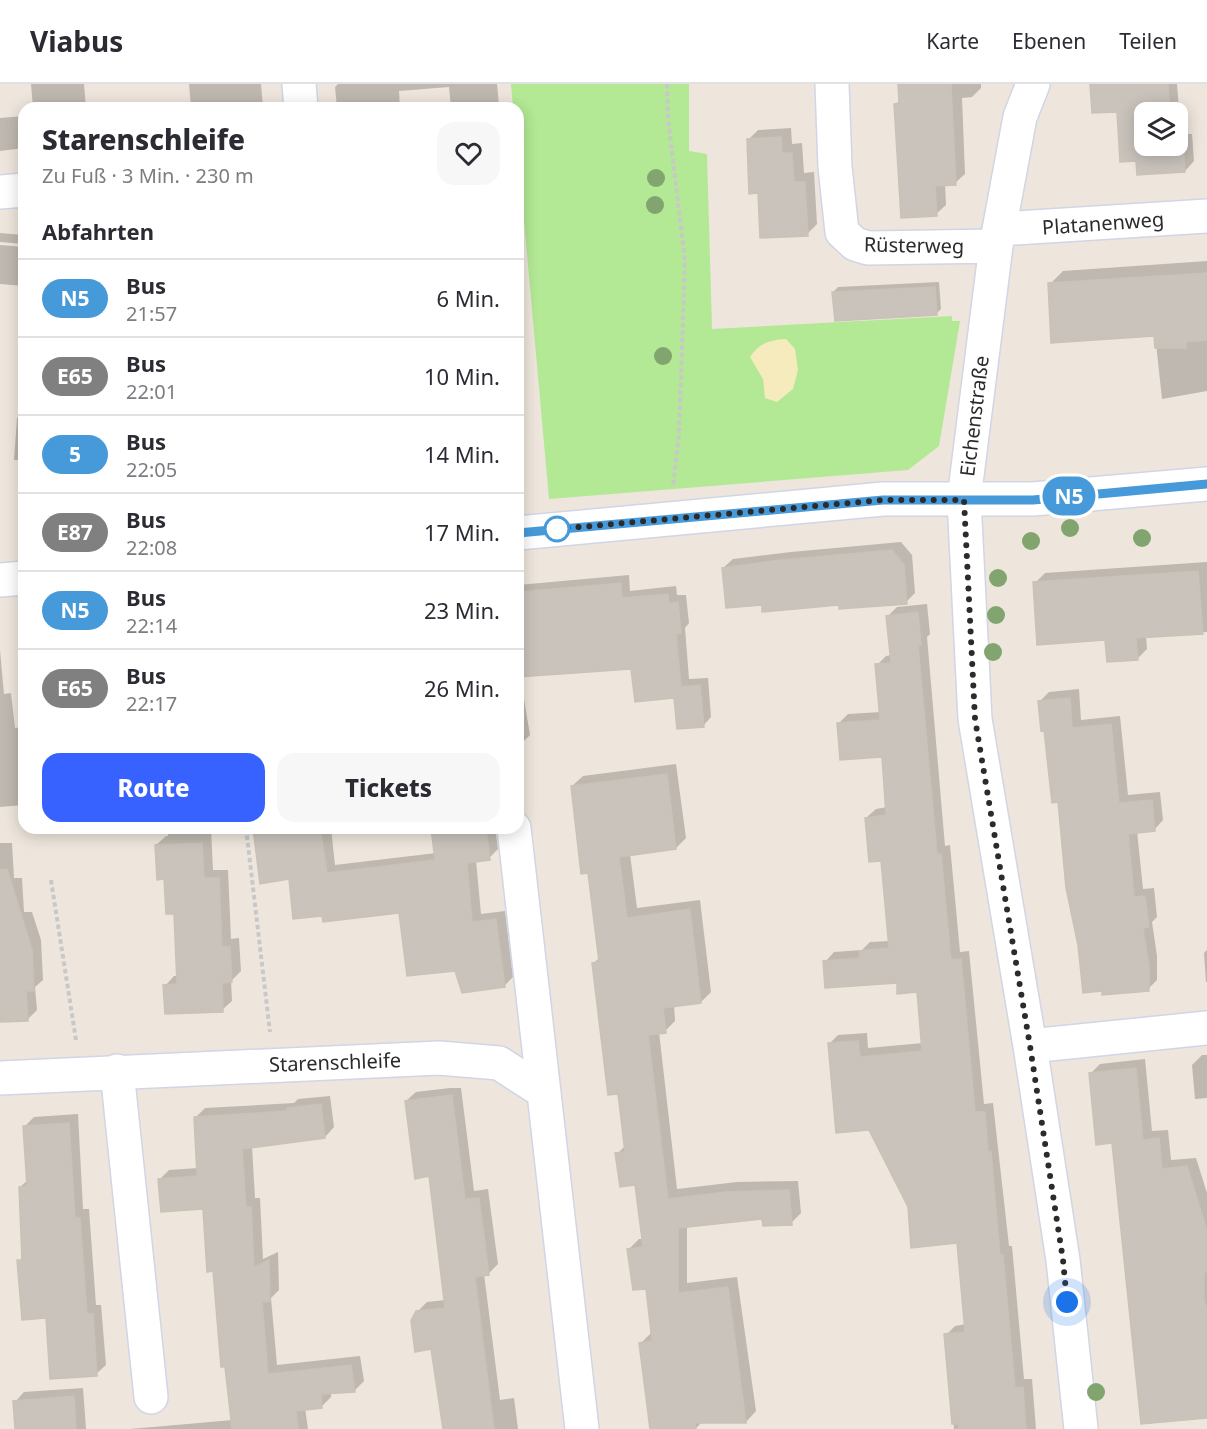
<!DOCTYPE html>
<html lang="de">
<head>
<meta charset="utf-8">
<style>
  :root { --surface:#fff; --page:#f7f7f7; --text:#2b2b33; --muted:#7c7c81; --line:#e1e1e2; --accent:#3862ff }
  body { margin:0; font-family:"Noto Sans",sans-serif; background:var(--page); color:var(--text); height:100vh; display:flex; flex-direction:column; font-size:22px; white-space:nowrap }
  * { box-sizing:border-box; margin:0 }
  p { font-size:20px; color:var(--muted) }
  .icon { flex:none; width:33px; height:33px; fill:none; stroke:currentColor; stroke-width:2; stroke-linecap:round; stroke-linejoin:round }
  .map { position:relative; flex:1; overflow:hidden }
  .sheet { position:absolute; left:18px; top:18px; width:506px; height:732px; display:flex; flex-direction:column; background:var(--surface); border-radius:18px; box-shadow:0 3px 15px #0003 }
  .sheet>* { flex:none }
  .badge { padding:0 12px; border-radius:20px; font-size:21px; line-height:39px }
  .buttons { position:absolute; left:1134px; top:18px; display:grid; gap:12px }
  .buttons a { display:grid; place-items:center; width:54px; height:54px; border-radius:12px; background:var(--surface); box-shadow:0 3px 15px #0003; font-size:30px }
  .you { position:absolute; width:30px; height:30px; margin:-15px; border:4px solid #fff; border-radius:50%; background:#1a73e8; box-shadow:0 0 0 9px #1a73e833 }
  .map>.badge { position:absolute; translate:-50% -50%; box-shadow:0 0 0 3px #fff }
  h2 { padding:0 24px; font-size:22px; line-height:54px }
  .round { display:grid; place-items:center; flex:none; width:63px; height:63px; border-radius:18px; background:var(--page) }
  .head { display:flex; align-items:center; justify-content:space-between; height:102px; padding:0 24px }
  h1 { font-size:28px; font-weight:800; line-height:45px }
  .button { display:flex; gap:12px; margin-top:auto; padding:12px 24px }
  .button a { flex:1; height:69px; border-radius:18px; background:var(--accent); color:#fff; font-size:24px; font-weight:800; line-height:69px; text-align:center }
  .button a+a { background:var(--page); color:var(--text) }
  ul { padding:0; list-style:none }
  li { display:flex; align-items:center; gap:18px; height:78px; padding:0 24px; border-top:2px solid var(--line) }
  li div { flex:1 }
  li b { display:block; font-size:22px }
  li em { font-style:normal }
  li .badge { min-width:66px; font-weight:700; text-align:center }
  header { display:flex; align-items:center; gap:36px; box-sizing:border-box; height:84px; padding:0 30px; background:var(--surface); border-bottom:2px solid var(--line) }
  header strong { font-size:28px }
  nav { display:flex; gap:33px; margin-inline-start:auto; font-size:21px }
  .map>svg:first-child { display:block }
  .green { fill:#b3e894 }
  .sand { fill:#f5ebbd }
  .shadow { fill:#0003; fill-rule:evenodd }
  .building { fill:#c9c3bc; stroke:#cac2b5; stroke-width:1.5 }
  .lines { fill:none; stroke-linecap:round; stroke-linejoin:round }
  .minor-casing { stroke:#d1d5e5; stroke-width:36 }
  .path { stroke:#c8c8c8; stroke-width:4; stroke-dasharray:4.5 3; stroke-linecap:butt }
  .minor { stroke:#fff; stroke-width:33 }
  .tree { fill:#82a46f }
  .line-casing { stroke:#fff; stroke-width:14 }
  .line { stroke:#479ada; stroke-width:9 }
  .walk { stroke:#2b2b2b; stroke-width:6; stroke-dasharray:0 10.8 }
  .stop-dot { fill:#fff; stroke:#479ada; stroke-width:3 }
  .labels { text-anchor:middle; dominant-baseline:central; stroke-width:5; stroke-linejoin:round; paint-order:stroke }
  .street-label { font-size:20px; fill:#2b2b2b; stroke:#fff }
</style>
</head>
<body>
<header>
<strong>Viabus</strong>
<nav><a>Karte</a><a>Ebenen</a><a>Teilen</a></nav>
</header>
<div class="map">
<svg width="1207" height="1345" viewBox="0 0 1207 1345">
  <rect width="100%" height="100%" fill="#eee6dc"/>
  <path class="green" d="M511,0H689V67L707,70L712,245L952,232V237H960L939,362L908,386L549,415L518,70V24H513Z"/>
  <path class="sand" d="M786,255L795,265L798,286L793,305L777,318L765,314L763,295L750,273C759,259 770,256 786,255Z"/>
  <path class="shadow" d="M31,0H84L86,24H33Z
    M189,0H261L263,24H191Z
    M338,0H497L499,21L496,24H451L449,3L399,7L400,24H337L335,3Z
    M899,0H981V4L972,13L962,14L965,90L955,99L945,100L946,121L936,130L896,20L900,16Z
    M1092,0H1177L1181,50H1192L1194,77L1185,87L1138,75L1118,26ZM1144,28H1178V62H1144Z
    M24,32V64L0,67V34Z
    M791,44L792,60L802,59L804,89L814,88L817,140L807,150L748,56L758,46Z
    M0,149L24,151V160L0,158Z
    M0,161L24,163V202L0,200Z
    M1207,177V307L1162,315L1155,250L1050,200L1063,187Z
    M939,198L941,225L936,230L833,208L838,203Z
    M24,328V376H14L17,334Z
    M901,458L912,471L915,509L906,518L840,519L723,484L733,475L791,468Z
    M1207,478V548L1146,552L1147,565L1137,575L1106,555L1035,499L1045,489Z
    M629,491L630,507L676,502L677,511H686L689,539L685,544L689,595L708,594L711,633L703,642L676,613L633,584L520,591L530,651L522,659L518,660V501Z
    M927,520L930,550L927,553L945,762L950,761L960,868L969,867L984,1020L993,1019L1009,1162H1012L1024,1295H1032L1036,1345H954L946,1251L955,1242L966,1240L958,1157L909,1123L829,960L838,951L867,949L868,964L923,959L918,906L898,897L825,878L834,868L862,866L870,858L890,857L883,775L866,734L876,725L887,723L883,671L839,639L848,630L881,628L877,581L886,572L892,571L888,532L897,523Z
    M0,566L4,610L11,609L15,644L24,643V721L0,723Z
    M1079,605L1081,636L1120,632L1128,711L1160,708L1163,736L1154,746L1137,747L1143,805L1154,804L1157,833L1152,838L1157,872V896L1148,905L1059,717L1040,617L1049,608Z
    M676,680L686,754L676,764L630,770L637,824L700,816L711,908L701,918L674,921L675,937L665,947L659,948L677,1105L737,1098L798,1097L801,1129L791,1139L764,1134L687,1142V1199L737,1193L756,1327L746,1338H702L696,1344L651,1345L641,1259L651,1249L647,1203L629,1165L639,1155H643L637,1100L617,1070L626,1061L619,1008L594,879L600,873L589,787L572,702L583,692Z
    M168,744H211L213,786H228L231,855L239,854L241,887L231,897L232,917L222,926L165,902L174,892H178L175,828L156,761L166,752H168Z
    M255,744H331L335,781L436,769L433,744H495L498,765L489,774L476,776L481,830L505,827L513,893L504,902L456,886L400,827L324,830L290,793Z
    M0,759H12L14,794H22L24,828H32L41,856L43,896L35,903L37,926L27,936L0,937Z
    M1207,866V898H1206L1204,869Z
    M1202,971H1207V1014L1195,1015L1192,981Z
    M1145,975L1152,1047L1168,1046L1171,1076L1196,1074L1207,1109V1332L1091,989L1100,980Z
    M450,1004H461L474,1107L488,1105L498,1180L488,1190H484L500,1316L514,1314L518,1345H445L432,1264L417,1228L427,1218L446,1216L430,1091L406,1017L416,1008Z
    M330,1012L334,1043L325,1053L252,1062L255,1114H260L263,1175L278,1168L279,1206L271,1214L277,1281L360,1272L364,1297L354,1307L331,1308V1313L322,1322L305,1324L308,1345H130L233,1336L205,1124L160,1095L169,1086L198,1084L195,1034L205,1024L294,1019L298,1015Z
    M78,1030L83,1125H89L96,1221H101L106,1281L96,1290L47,1232L19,1177L23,1173L20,1103L28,1096L25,1042L34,1033Z
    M83,1304L86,1345H17L15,1318L24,1308Z"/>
  <path class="building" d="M898,0H951L956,101L935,102L937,132L901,134L894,20L899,19Z
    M1090,0H1168L1170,28H1144V62H1178V58H1183L1185,88L1137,91L1136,77L1120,78L1117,28L1092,29Z
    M781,53L782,69H792L794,98H805L808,152L760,154L758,109L749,110L747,55Z
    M1207,189V256L1186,258V264H1155L1154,252L1051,259L1048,199Z
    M935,203L937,231L835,237L832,208Z
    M892,466L904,481L907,520L839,525V521L762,528V521L726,524L722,484L781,476Z
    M1198,487L1203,550L1136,554L1138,576L1107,578L1105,556L1037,561L1033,498Z
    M621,499L622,514L668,510L669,519L678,518L681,549L676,550L681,603L700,601L704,643L677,645L674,614L635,618L631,585L518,593V508Z
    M918,528L921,561H918L937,770H941L951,876L961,875L975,1028H985L988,1068H991L1000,1171H1003L1015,1304L1023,1303L1026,1345H959V1340H952L944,1250L965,1248L957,1159L911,1164L908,1123L869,1046L836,1049L828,959L858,957L860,973L922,967L917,908L897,910V899L825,904L823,877L860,874L859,867L889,864L881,777L869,778L865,734L886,731L882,673L840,676L837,639L880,636L875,580L891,579L886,532Z
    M1070,614L1072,644L1111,640L1119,719L1152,716L1155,747L1128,750L1134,813L1145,812L1149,843L1143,844L1149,882V907L1102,911V907L1083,909L1078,861L1066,804L1058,718L1052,719L1044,646L1041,647L1038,617Z
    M667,690L676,765L619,773L627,834L690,825L701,919L663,924L666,949L648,951L668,1115L726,1108L789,1106L792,1141L763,1142L762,1135L678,1144V1209L728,1203L746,1339H695L696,1345H650L639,1259L652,1257L646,1205L633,1206L627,1165L643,1163L635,1101L620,1103L615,1069L625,1068L618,1010L608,1011L592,879L599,878L588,789L581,790L571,702Z
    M253,744H320L327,789L435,776L431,744H486L490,776L467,779L472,838L496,835L505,903L462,909L455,887L407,892L399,829L323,838L322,832L293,835L289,795L260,800Z
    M202,759L204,794H219L222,863H230L232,898L222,899L223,928L165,930L163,901L177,900L174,830H166L164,795L157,796L155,761Z
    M7,785L32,866L34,907H26L28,937L0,938V786Z
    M1136,984L1143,1056L1159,1054L1162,1085L1187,1082L1207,1147V1188H1204V1216L1207,1225V1334L1141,1340L1112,1059L1096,1061L1089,989Z
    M452,1011L465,1115L479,1114L489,1191L475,1193L494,1345H443L431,1265L415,1268L411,1237L416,1227L445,1224L429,1092L415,1095L405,1017Z
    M321,1020L325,1054L242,1065L246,1123H251L254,1183L269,1176L270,1217L262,1218L268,1290L351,1281L355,1308L321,1310L322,1324L296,1327L298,1345H232L225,1283H221L213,1187L207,1188L203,1125L161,1128L158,1095L197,1092L194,1033L287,1027V1024Z
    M69,1039L75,1134H80L87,1230H93L97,1292L50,1295L46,1234L22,1236L17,1176H22L19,1103L27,1102L23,1042Z
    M74,1312L76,1345H15L13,1317Z"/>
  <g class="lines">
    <g class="minor-casing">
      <path id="minor" d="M299,0L301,24
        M832,0L835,83L842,148L855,160L868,164L996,162
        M1033,0L1020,33L996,162L964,415L975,635L1030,962L1063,1176L1081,1345
        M0,108L24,106
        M999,145L1207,132
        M518,449L883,415H1033L1207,400
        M0,496L24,494
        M514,744L582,1345
        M1030,962L1207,944
        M117,987L151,1313
        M0,994L439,974L499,979L544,1008"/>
    </g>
    <path class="path" d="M667,0L668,35L685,176L679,350L673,402
      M246,744L270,948
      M51,796L76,956"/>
    <use href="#minor" class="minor"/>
  </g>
  <g class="tree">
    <circle cx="656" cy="94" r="9"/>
    <circle cx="655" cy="121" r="9"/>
    <circle cx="663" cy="272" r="9"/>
    <circle cx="1070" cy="444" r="9"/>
    <circle cx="1142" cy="454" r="9"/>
    <circle cx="1031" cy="457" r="9"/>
    <circle cx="998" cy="494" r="9"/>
    <circle cx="996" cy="531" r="9"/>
    <circle cx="993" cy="568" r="9"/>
    <circle cx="1096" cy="1308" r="9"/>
  </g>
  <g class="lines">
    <g class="line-casing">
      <path id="line" d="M518,449L883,416H1033L1207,400"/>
    </g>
    <use href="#line" class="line"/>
    <path class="walk" d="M557,445L883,416H964L975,635L1030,962L1063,1176L1067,1218"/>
  </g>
  <circle class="stop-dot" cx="557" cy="445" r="12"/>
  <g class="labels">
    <g class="street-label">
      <text transform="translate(1103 139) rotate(-4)">Platanenweg</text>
      <text transform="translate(914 161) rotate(1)">Rüsterweg</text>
      <text transform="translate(974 332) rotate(-83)">Eichenstraße</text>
      <text transform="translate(335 978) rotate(-2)">Starenschleife</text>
    </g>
  </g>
</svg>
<div class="buttons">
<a><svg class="icon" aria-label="layers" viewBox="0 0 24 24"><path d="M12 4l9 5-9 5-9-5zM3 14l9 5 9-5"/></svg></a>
</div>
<div class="you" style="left:1067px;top:1218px"></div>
<b class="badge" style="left:1069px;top:412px;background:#479ada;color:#fff">N5</b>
<section class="sheet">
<div class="head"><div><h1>Starenschleife</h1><p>Zu Fuß · 3 Min. · 230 m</p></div><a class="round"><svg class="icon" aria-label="heart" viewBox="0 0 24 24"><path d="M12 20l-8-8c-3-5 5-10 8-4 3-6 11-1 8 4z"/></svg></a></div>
<h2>Abfahrten</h2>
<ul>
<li><span class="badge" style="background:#479ada;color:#fff">N5</span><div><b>Bus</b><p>21:57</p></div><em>6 Min.</em></li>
<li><span class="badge" style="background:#808080;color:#fff">E65</span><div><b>Bus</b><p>22:01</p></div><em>10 Min.</em></li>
<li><span class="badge" style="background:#479ada;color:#fff">5</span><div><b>Bus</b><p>22:05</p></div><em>14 Min.</em></li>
<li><span class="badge" style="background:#808080;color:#fff">E87</span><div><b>Bus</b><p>22:08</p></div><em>17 Min.</em></li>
<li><span class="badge" style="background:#479ada;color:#fff">N5</span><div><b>Bus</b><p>22:14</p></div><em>23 Min.</em></li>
<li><span class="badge" style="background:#808080;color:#fff">E65</span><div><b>Bus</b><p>22:17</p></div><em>26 Min.</em></li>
</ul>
<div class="button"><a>Route</a><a>Tickets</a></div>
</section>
</div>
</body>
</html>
